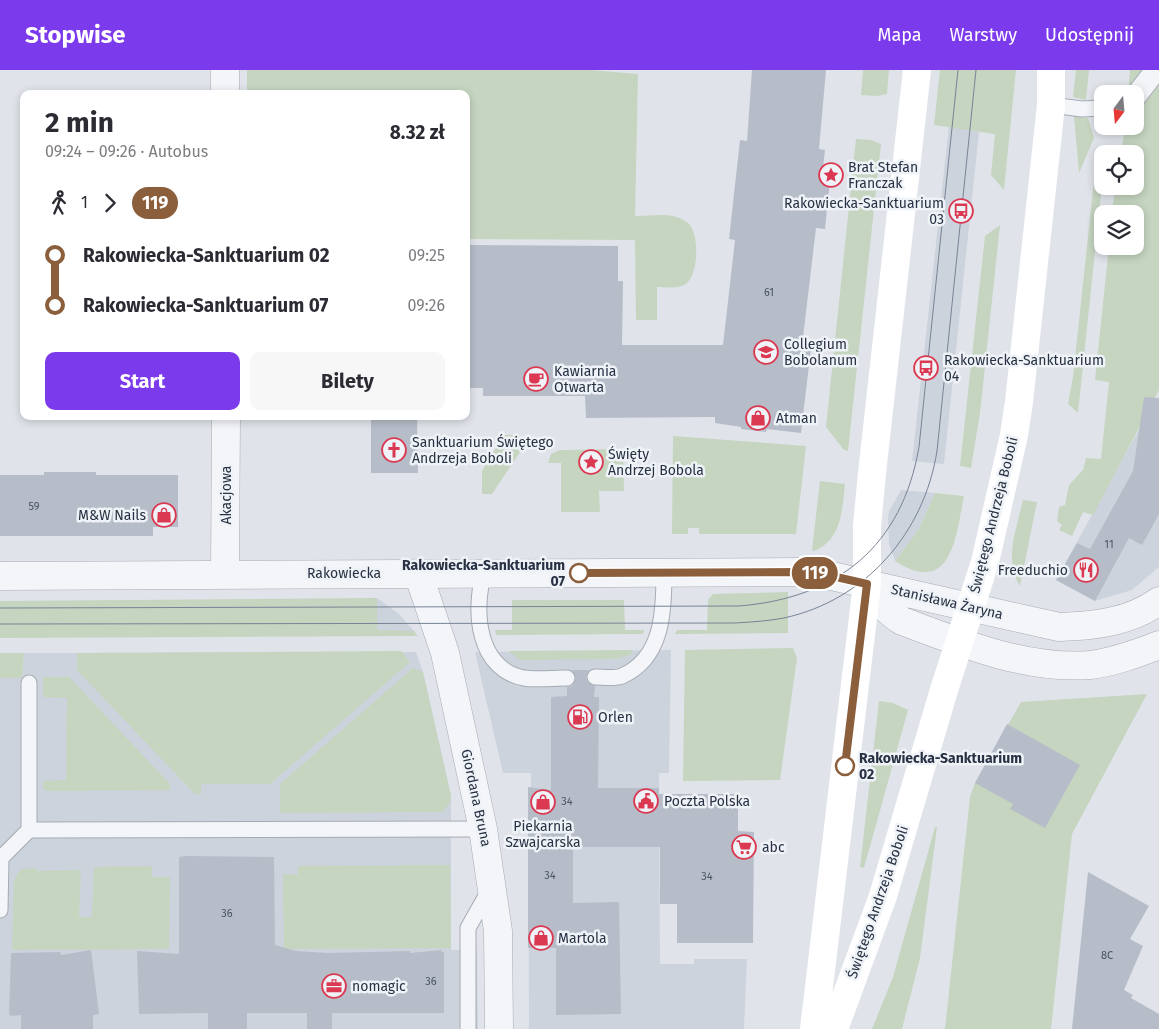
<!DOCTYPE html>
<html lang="pl">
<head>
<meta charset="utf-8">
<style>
  :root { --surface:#fff; --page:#f7f7f7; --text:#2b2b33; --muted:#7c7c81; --accent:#7c3aed }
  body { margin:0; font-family:"Fira Sans",sans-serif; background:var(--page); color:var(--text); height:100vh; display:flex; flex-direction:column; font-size:19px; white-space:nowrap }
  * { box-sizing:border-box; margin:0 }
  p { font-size:16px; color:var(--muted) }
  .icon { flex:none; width:28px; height:28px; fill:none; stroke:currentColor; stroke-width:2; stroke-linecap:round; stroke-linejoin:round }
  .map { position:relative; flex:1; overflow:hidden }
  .details { position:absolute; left:20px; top:20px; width:450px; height:330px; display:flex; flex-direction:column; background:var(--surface); border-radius:10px; box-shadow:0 2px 8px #0003 }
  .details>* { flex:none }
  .badge { padding:0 10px; border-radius:16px; font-size:18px; line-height:32px }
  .needle { width:32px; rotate:196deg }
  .tools { position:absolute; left:1094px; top:15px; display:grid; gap:10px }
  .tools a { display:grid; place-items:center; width:50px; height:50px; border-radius:10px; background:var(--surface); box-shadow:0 2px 8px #0003; font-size:25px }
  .map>.badge { position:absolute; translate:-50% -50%; box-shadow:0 0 0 2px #fff }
  .legs { display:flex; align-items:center; gap:8px; height:55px; padding:0 25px; font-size:16px }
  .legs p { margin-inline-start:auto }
  .headline { display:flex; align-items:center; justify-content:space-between; height:85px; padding:0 25px }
  h1 { font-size:28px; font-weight:700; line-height:38px }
  .button { display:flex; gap:10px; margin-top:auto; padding:10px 25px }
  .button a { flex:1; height:58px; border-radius:10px; background:var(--accent); color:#fff; font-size:20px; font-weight:700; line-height:58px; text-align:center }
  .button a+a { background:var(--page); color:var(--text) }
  ul { padding:0 25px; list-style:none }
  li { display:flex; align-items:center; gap:18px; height:50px; font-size:19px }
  li i { display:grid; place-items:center; width:8px; height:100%; margin:0 6px; background:currentColor }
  li i::after { content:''; width:12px; height:12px; margin:-6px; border:4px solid; border-radius:50%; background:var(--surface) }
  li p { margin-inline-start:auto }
  li:first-child i { background:linear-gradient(#0000 50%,currentColor 0) }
  li:last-child i { background:linear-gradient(currentColor 50%,#0000 0) }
  header { display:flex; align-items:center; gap:30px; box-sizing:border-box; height:70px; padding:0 25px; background:var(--accent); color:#fff }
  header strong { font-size:24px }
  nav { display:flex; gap:28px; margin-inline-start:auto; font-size:18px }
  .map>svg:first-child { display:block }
  .built { fill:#cdd3dc }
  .green { fill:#c5d5c0 }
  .building { fill:#b6bdc8 }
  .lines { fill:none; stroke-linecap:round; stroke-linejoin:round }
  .service-casing { stroke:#a5abb5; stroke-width:17 }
  .pedestrian-casing { stroke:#a5abb5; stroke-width:23 }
  .minor-casing { stroke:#a5abb5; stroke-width:29 }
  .tertiary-casing { stroke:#a5abb5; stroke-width:29 }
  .service { stroke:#f3f5f8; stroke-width:15 }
  .pedestrian { stroke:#f3f5f8; stroke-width:21 }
  .minor { stroke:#f3f5f8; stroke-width:28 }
  .tertiary { stroke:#f3f5f8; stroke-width:28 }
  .secondary { stroke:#fff; stroke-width:28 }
  .tram { stroke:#778395; stroke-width:1 }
  .line-1-casing { stroke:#fff; stroke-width:11 }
  .line-1 { stroke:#8b5e3c; stroke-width:8 }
  .stop-1-dot { fill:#fff; stroke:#8b5e3c; stroke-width:2.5 }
  .labels { text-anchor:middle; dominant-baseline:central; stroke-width:5; stroke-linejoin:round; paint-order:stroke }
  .number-label { font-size:11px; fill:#4b5464 }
  .poi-label { font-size:14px; fill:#273143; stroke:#eff3f7; text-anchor:start }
  .street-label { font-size:14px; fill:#273143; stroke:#eff3f7 }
  .stop-label { font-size:14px; font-weight:bold; fill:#273143; stroke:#eff3f7; text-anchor:end }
</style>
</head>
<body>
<header>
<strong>Stopwise</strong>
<nav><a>Mapa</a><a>Warstwy</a><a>Udostępnij</a></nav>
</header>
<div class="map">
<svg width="1159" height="959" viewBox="0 0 1159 959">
  <rect width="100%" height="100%" fill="#e0e4ea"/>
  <path class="built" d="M949,56L979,62L944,394L912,391Z
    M1153,334L1159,337V497L1132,520L1095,531L1056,510Z
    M901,420L935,423L919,459L895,491L889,474L888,448L889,441Z
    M377,528L398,543L414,561H377Z
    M671,580L669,703H659L660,894H694V889H747L744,959H529L528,717H531V703H503L475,582Z
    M416,582L423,602L451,726V880H477L478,959H0V608H22L24,583Z"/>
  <path class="green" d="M247,0H590L638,4L635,146C653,146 673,141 688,153C700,162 699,209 684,215C676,219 665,217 657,217V250H636L635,170L468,169L466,24H247Z
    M863,0H889L887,24L877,26L861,25Z
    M940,0H1016L1004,120L991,105L995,64L934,55Z
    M1076,0H1089L1086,30L1073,27Z
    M1130,0H1159V320L1093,445L1083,442L1072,466L1059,460L1062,455L1057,451L1059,437L1065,435L1069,415L1083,400L1086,388L1101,389L1109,312L1095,310L1109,176H1135V144H1112L1115,116H1135V84H1121L1125,56H1135V24H1128Z
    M1074,46L1088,48L1094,68L1079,103Z
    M856,69L871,70L881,74L848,381L844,380L826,357Z
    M1100,79L1103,84L1102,116L1078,343L1068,334L1073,307L1096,92Z
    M1000,155L980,343L971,398L960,396L985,166Z
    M496,365H520V382L492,424H482V401L496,378Z
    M673,366L806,376L796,464H699V458H688V464H672Z
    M623,379L624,421H599L600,442H561V393H548L551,384L560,380Z
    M820,411L845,414C842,440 842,470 814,481L812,480Z
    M935,423L964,426C956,465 952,528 895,491L919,459Z
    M1023,430L1037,432L1020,516C1003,490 1017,458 1023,430Z
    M788,522V563L675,564L677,560H707L708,530L713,524Z
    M377,528V560L414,561L418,566L0,568V531Z
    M512,530H624L625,560H644L643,564H636L496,565L495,560H512Z
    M793,578L797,588L780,710L683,711L685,580Z
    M633,580L630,585L615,589L520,590L509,581Z
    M401,581L410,592L270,714H201V724H195L191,720L77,600V583Z
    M0,583H24L22,608H0Z
    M413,598L423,602L451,726L450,733L443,742L280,743V714Z
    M43,607H69L170,714V720L48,721L43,719V713L45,711L66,710L67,628L43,627Z
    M1147,624L1072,764L1051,959H945L970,727L975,713L1021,632Z
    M879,631L893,633L908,640L864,798L860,797Z
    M935,757H937L920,888L902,959H872L893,907Z
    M450,795L451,878L284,879L283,804L298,805V796Z
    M152,796V807H170L169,879L12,880L14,812L17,804L22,799L36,798V801L81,800L79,847H92L94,797Z"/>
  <path class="building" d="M752,0H826L819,79L825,80L823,98L831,100L825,159L816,158L802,276L811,278L801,363L767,359L766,362L741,359V357L715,353V347L586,348L585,326H483V318H466V175L618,176V211H623L622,275H723L735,170L729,169L740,70L747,71Z
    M1144,327L1159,328V444L1142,475L1129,468L1095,531L1056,510L1077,473L1090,479L1133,401Z
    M371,346H417L418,403H371Z
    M44,402H96V405H178V457H153V466H0V405H44Z
    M572,600H589L586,606L587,611L595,616L594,627H599L598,718H659V724H738V761L754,762L753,873H677V834H660V777H573V833L619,832L621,944L556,945V878H528V717L551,720V627L567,626V617L572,616L576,608Z
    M1007,654L1080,695L1045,758L1010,739L1013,734L975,713Z
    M186,786L274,787L275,875L296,881L328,883L410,881V883L442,880L441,882H444V943H332V959H307V943H247V959H208V943L139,944L137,881L179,884V787Z
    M1088,802L1149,836L1130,869L1143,876L1124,920L1133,925L1131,928L1159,944V959H1072Z
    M91,880L99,944L93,945V959H21V945L11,946L9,944L11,883L60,882L61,885Z"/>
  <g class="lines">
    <g class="service-casing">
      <path id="service" d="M1051,35L1082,39L1102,38
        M484,503C473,540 477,599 524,608C537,610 553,608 567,608
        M595,607C603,607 615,609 622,606C663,588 664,541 664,503
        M29,613V760
        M0,840L1,788L29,760L483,759
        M468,959V858L490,819"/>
    </g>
    <g class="pedestrian-casing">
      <path id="pedestrian" d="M1135,27L1156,0"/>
    </g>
    <g class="minor-casing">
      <path id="minor" d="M225,0V24
        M418,503L445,583L483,759L498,861L499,959
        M225,504L226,346
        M867,514C877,530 886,541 902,551C960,573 1027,600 1090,595C1114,592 1136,584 1159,575
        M867,514L1059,557C1094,556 1130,552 1159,531"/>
    </g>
    <g class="tertiary-casing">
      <path id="tertiary" d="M0,506L800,502L823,504L867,514"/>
    </g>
    <use href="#service" class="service"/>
    <use href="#pedestrian" class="pedestrian"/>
    <use href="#minor" class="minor"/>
    <use href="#tertiary" class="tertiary"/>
    <path class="secondary" d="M814,959L867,514V456L872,403L917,0
      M834,959L883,826L944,620L985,492L1014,365L1019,332L1051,35V0"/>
    <path class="tram" d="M0,538L739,536C838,528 902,476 919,377L958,0
      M0,554L735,553C752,552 768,551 784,548C866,530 924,463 937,381L976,0"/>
  </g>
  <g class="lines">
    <g class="line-1-casing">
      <path id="line-1" d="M579,503L800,502L823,504L867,514L845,696"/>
    </g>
    <use href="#line-1" class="line-1"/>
  </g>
  <defs>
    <g id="sight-ring" transform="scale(1.25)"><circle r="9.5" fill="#eff3f7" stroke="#db3851" stroke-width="1.5"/><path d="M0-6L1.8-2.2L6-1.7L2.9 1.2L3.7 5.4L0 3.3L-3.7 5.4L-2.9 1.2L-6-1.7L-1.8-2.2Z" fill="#db3851"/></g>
    <g id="bus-ring" transform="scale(1.25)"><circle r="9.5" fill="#eff3f7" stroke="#db3851" stroke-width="1.5"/><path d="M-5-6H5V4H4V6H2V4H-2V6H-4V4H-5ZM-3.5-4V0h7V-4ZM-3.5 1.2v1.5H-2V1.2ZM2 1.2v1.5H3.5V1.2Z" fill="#db3851"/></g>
    <g id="university-ring" transform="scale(1.25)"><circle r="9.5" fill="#eff3f7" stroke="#db3851" stroke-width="1.5"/><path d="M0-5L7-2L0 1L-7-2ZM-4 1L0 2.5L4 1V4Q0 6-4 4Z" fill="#db3851"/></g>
    <g id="cafe-ring" transform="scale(1.25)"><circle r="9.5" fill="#eff3f7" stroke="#db3851" stroke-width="1.5"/><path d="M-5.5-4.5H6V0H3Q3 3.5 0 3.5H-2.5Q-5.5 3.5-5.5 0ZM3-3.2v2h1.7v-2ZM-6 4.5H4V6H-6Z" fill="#db3851"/></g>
    <g id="shop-ring" transform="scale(1.25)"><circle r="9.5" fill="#eff3f7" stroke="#db3851" stroke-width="1.5"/><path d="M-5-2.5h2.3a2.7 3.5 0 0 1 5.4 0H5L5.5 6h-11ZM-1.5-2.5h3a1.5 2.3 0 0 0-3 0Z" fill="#db3851"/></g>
    <g id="church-ring" transform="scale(1.25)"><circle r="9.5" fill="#eff3f7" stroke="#db3851" stroke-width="1.5"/><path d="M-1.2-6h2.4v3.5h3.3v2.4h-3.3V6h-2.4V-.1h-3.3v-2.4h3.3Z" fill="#db3851"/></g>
    <g id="restaurant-ring" transform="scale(1.25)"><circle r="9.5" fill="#eff3f7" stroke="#db3851" stroke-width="1.5"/><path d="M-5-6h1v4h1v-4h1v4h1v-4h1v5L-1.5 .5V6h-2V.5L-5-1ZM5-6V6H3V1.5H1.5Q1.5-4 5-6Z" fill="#db3851"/></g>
    <g id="fuel-ring" transform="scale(1.25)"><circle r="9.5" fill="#eff3f7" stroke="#db3851" stroke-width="1.5"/><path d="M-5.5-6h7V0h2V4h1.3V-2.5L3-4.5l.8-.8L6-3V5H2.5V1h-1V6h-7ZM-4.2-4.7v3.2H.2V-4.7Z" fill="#db3851"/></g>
    <g id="civic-ring" transform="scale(1.25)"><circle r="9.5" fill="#eff3f7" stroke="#db3851" stroke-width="1.5"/><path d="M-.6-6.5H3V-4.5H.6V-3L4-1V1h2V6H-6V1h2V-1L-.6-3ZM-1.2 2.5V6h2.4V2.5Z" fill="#db3851"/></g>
    <g id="supermarket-ring" transform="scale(1.25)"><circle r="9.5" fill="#eff3f7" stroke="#db3851" stroke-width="1.5"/><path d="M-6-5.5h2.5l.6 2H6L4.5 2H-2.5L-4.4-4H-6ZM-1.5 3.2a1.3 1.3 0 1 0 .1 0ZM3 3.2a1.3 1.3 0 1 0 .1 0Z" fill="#db3851"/></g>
    <g id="office-ring" transform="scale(1.25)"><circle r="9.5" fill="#eff3f7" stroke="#db3851" stroke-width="1.5"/><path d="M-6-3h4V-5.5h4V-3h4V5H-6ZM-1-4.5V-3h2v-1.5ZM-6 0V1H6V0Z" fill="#db3851"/></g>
  </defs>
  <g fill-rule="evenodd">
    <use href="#sight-ring" x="831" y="105"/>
    <use href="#bus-ring" x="961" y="141"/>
    <use href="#university-ring" x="766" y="282"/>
    <use href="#bus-ring" x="926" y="298"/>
    <use href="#cafe-ring" x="536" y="309"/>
    <use href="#shop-ring" x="758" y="348"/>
    <use href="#church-ring" x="394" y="380"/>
    <use href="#sight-ring" x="591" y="392"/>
    <use href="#shop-ring" x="164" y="445"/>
    <use href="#restaurant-ring" x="1086" y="500"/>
    <use href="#fuel-ring" x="580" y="647"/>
    <use href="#civic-ring" x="646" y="731"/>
    <use href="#shop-ring" x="543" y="732"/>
    <use href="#supermarket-ring" x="744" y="777"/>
    <use href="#shop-ring" x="541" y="868"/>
    <use href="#office-ring" x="334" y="916"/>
  </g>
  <g class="stop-1-dot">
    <circle cx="579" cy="503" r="9"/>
    <circle cx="845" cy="696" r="9"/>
  </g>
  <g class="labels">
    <g class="number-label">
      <text x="769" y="222">61</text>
      <text x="34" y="436">59</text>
      <text x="1109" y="474">11</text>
      <text x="567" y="731">34</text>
      <text x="550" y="805">34</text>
      <text x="707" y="806">34</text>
      <text x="227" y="843">36</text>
      <text x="1107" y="885">8C</text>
      <text x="431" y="911">36</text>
    </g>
    <g class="poi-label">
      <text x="848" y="97">Brat Stefan<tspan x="848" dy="16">Franczak</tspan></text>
      <text x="944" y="133" text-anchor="end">Rakowiecka-Sanktuarium<tspan x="944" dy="16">03</tspan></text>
      <text x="784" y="274">Collegium<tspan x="784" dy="16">Bobolanum</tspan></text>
      <text x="944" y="290">Rakowiecka-Sanktuarium<tspan x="944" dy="16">04</tspan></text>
      <text x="554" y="301">Kawiarnia<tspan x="554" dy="16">Otwarta</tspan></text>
      <text x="776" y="348">Atman</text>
      <text x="412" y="372">Sanktuarium Świętego<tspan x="412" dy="16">Andrzeja Boboli</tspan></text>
      <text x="608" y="384">Święty<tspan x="608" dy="16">Andrzej Bobola</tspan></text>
      <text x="146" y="445" text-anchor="end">M&amp;W Nails</text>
      <text x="1068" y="500" text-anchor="end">Freeduchio</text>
      <text x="598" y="647">Orlen</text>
      <text x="664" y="731">Poczta Polska</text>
      <text x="543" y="756" text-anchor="middle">Piekarnia<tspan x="543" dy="16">Szwajcarska</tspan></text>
      <text x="762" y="777">abc</text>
      <text x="558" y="868">Martola</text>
      <text x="352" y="916">nomagic</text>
    </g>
    <g class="street-label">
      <text transform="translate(226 425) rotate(-90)">Akacjowa</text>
      <text transform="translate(994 445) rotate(-76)">Świętego Andrzeja Boboli</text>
      <text x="344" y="503">Rakowiecka</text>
      <text transform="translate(947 532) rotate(13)">Stanisława Żaryna</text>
      <text transform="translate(476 728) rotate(78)">Giordana Bruna</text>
      <text transform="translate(878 832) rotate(-71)">Świętego Andrzeja Boboli</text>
    </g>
    <g class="stop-label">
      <text x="565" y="495">Rakowiecka-Sanktuarium<tspan x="565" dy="16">07</tspan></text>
      <text x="859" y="688" text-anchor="start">Rakowiecka-Sanktuarium<tspan x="859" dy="16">02</tspan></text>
    </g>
  </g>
</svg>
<div class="tools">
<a><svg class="needle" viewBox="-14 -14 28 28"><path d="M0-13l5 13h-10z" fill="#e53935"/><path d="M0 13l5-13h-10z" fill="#7c7c81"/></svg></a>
<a><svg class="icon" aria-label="locate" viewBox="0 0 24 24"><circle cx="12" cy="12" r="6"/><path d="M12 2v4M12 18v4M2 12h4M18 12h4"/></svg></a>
<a><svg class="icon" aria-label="layers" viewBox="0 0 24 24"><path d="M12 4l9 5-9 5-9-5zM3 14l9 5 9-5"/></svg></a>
</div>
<b class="badge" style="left:815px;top:503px;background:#8b5e3c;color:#fff">119</b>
<section class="details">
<div class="headline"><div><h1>2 min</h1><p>09:24 – 09:26 · Autobus</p></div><b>8.32 zł</b></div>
<div class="legs"><svg class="icon" aria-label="walk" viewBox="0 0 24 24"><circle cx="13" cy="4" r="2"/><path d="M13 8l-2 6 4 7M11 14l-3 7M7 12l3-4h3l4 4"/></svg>1<svg class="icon" aria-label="forward" viewBox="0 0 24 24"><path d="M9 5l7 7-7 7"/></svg><b class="badge" style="background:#8b5e3c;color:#fff">119</b></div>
<ul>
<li><i style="color:#8b5e3c"></i><b>Rakowiecka-Sanktuarium 02</b><p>09:25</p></li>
<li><i style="color:#8b5e3c"></i><b>Rakowiecka-Sanktuarium 07</b><p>09:26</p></li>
</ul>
<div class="button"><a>Start</a><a>Bilety</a></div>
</section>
</div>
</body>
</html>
